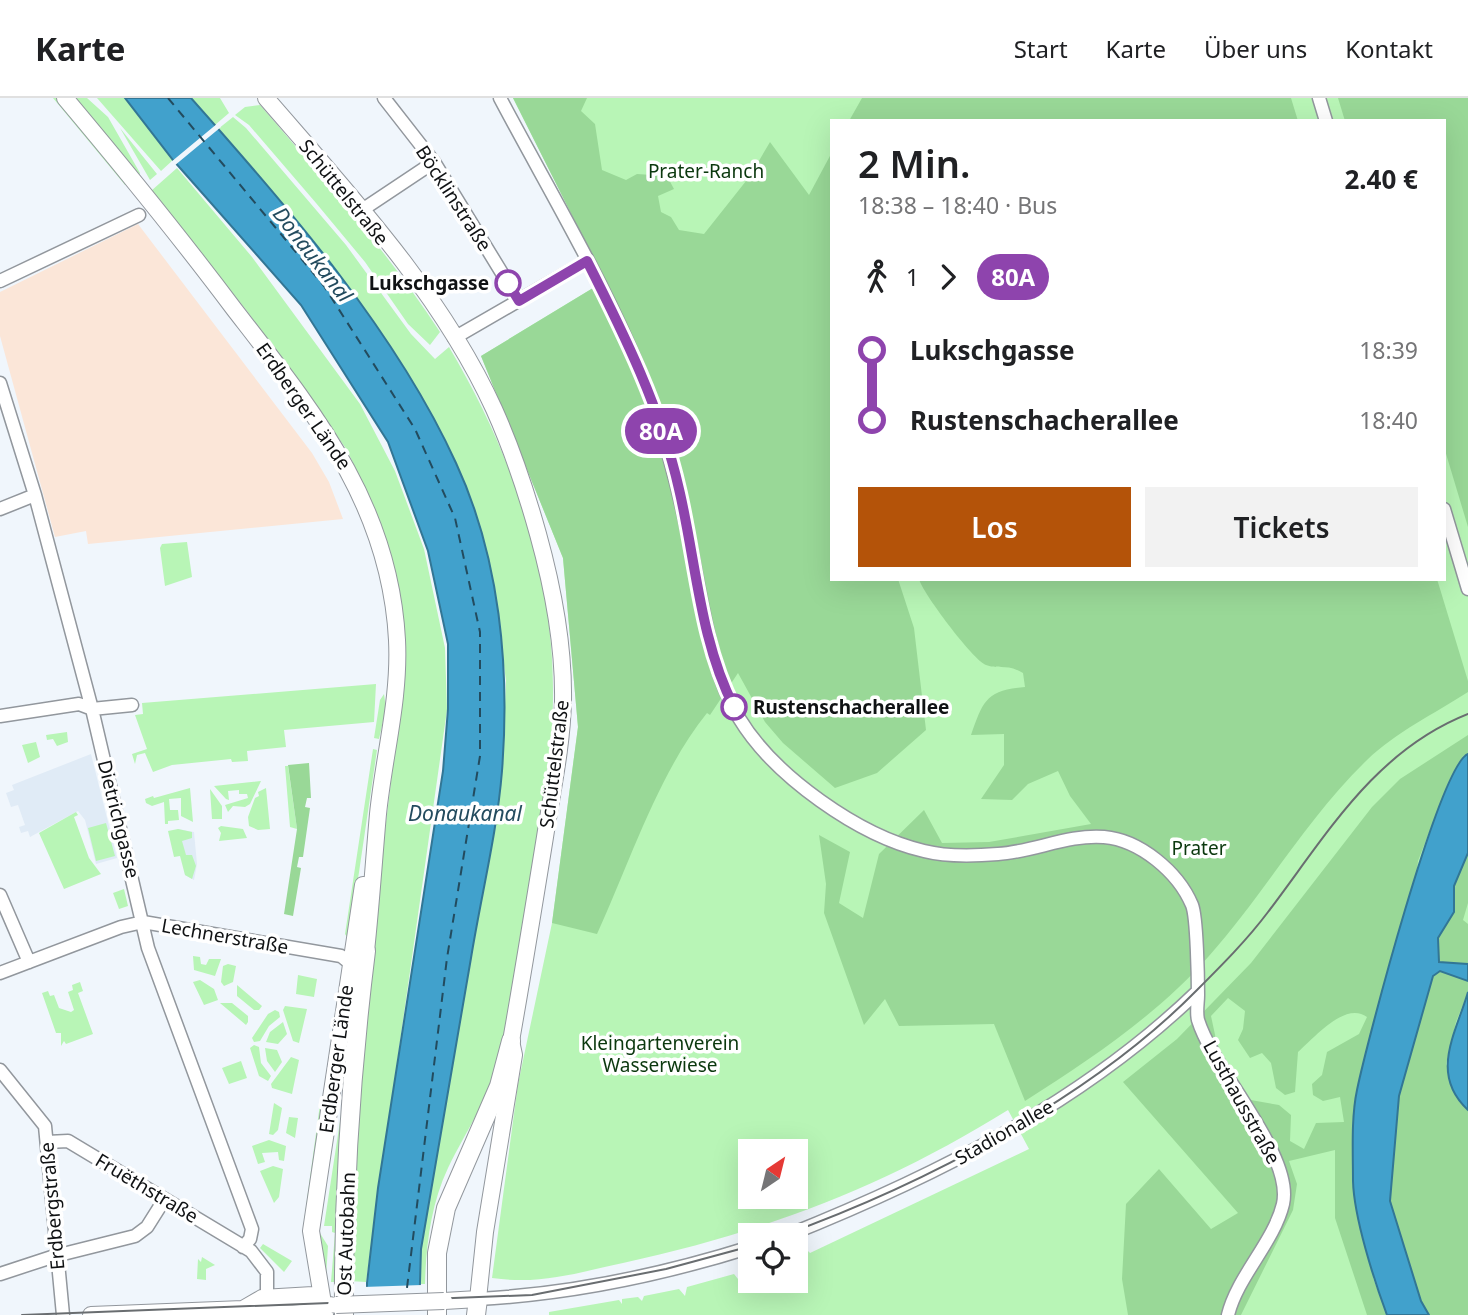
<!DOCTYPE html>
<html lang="de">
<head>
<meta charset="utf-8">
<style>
  :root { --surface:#fff; --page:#f2f2f2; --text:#202124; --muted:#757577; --line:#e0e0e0; --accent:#b45309 }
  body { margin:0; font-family:"Noto Sans",sans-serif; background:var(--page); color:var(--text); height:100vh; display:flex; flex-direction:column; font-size:26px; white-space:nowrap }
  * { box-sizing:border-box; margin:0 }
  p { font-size:23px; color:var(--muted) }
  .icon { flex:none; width:38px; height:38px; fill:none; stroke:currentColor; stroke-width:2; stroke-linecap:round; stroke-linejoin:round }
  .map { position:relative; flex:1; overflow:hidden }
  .details { position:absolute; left:830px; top:21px; width:616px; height:462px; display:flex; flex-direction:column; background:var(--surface); border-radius:0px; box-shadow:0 7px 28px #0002 }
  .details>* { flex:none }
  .badge { padding:0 14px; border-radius:23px; font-size:24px; line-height:46px }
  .needle { width:46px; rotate:35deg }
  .controls { position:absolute; left:738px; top:1041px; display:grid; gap:14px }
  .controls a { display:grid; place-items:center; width:70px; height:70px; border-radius:0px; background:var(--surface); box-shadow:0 7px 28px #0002; font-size:35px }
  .map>.badge { position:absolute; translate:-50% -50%; box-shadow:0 0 0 4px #fff }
  .legs { display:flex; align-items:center; gap:10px; height:77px; padding:0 28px; font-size:23px }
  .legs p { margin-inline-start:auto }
  .overview { display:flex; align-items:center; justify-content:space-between; height:119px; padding:0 28px }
  h1 { font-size:38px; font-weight:600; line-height:52px }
  .button { display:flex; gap:14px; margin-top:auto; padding:14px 28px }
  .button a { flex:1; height:80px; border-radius:0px; background:var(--accent); color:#fff; font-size:28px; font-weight:600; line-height:80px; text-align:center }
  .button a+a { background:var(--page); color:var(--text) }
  ul { padding:0 28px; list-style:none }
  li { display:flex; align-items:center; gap:24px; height:70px; font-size:26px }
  li i { display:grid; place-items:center; width:10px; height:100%; margin:0 9px; background:currentColor }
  li i::after { content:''; width:18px; height:18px; margin:-9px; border:5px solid; border-radius:50%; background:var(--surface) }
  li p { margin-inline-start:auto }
  li:first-child i { background:linear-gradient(#0000 50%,currentColor 0) }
  li:last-child i { background:linear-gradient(currentColor 50%,#0000 0) }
  header { display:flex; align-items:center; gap:42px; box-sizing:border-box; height:98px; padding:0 35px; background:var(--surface); border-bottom:2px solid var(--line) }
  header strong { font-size:33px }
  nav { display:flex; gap:38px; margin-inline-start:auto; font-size:24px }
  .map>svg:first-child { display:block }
  .industrial { fill:#fbe6d8 }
  .built { fill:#e0ebf6 }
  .green { fill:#b8f5b6; fill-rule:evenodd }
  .forest { fill:#99d897; fill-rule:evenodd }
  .water { fill:#41a1cc; stroke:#327695; stroke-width:2 }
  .pier { fill:#f0f6fc }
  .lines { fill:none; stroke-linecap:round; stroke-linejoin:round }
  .ferry { stroke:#234b5e; stroke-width:2; stroke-dasharray:9 7; stroke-linecap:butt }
  .minor-casing { stroke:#92979d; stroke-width:15 }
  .major-casing { stroke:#92979d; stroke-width:18 }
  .highway-casing { stroke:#92979d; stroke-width:20 }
  .minor { stroke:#fff; stroke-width:12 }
  .major { stroke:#fff; stroke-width:16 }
  .highway { stroke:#fff; stroke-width:18 }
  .tram { stroke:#696d70; stroke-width:2 }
  .major-bridge-casing { stroke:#92979d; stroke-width:18; stroke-linecap:butt }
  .major-bridge { stroke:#fff; stroke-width:16 }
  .line-1-casing { stroke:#fff; stroke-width:16 }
  .line-1 { stroke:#8e44ad; stroke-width:10 }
  .stop-1-dot { fill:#fff; stroke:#8e44ad; stroke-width:3.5 }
  .labels { text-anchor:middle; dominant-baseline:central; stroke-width:7; stroke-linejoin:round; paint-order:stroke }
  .park-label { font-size:19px; fill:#0b380e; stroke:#fff }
  .street-label { font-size:19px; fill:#101214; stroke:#fff }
  .stop-label { font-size:19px; font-weight:bold; fill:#101214; stroke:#fff; text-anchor:end }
  .water-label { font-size:21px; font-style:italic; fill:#234b5e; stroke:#fff }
</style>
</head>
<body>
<header>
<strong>Karte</strong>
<nav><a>Start</a><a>Karte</a><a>Über uns</a><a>Kontakt</a></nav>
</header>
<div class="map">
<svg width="1468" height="1217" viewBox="0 0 1468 1217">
  <rect width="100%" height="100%" fill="#f0f6fc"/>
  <path class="industrial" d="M138,126L312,355L329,384L343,421L88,446L86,433L55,439L0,238V194Z"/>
  <path class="built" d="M91,656L117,760L96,766L85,722L78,713L30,739L28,733L21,735L19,729L25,727L18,707L11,709L6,695L14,692L12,687Z
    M178,731L194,734L197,766L194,782L185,777Z"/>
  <path class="green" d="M53,0H57L128,86L125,87Z
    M73,0H87L108,19L140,75L139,78Z
    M97,0H125L173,62L161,73Z
    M191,0H220L229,15L215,27Z
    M513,0H1468V1217H549V1214L619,1202L622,1206V1201L638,1199L642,1203L644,1198L679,1191L685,1198L687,1189L734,1176L738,1181L741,1174L751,1170V1183H796V1155L806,1151L810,1155L1029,1051L1008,1012C884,1089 765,1134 623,1165C576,1175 541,1187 492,1180L518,986L552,825L578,629L563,460L481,258L593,190L599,171ZM831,23H1444V481H831ZM751,1054H796V1099H751Z
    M260,7C323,80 387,153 440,234L430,247L408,226L365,164L316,105L249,27L235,17L245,9Z
    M233,19L246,30L346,147L411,236L435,261L449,249C512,355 555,477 553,601C553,647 544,693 537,738C525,810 514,882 502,953C492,996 467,1031 448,1070C431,1106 426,1147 425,1186H419L421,1151L502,676L506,583L494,490L480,429L457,366L420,296L310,138L218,31Z
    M120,30L157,76L150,82L146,75Z
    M177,70L252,159L360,306L395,373L424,451L445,550L447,612L366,1184L349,1183L368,868L404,580L396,475L370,402L347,352L247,213L151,93Z
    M187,444L192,479L165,488L160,450L162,446Z
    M376,586L374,624L284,632L286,649L247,653L248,663L232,664L231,661L172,667L153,674L145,655L137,657L135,666L132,656L147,651L135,617L143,616L142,605Z
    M384,596L386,610L379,641L374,640L380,602Z
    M67,634L68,644L57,648L53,641L47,642L46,637Z
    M36,644L40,659L28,665L22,647Z
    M373,651L377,652L349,842L345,836Z
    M285,668H288L297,731L290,729Z
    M261,683L250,706L245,709L233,708L228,714L225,707L248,700L247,696H239V692L228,693L229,702L226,701L214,688Z
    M190,690L193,724L181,718V700L169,701L170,712H178L179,722L168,723V726H165L164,704L152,708L146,705L145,701L153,698L154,700Z
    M266,690L270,731L258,732L249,728L248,719L255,700L259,698L258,694Z
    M210,691L222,708V721H212Z
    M76,714L78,717L74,719L89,760L101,776L64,791L39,735Z
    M106,725L115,758L96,763L88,730Z
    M221,728L243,731L247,740L219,743L221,735L218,730Z
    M178,731L192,734V740L182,743L186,757H192L196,768L192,781L185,777L180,758L174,759L168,733Z
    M124,791L128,808L119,811L113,795Z
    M193,858L200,859L201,866L206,867L209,861H221L215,878L194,872Z
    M228,866L236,868L233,884L224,888L221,884L223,868Z
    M298,877L317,881L314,899L296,896Z
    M200,882L214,891L218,902L204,907L193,884Z
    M80,884L83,893L78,895L93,936L66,946L64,943L61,948V935H56L42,895L48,893L50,898L54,897L59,910L71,914L74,912L68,894L73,892L72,887Z
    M237,887L262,908L259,912H254L237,898Z
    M220,905H232L248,918V924L246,927Z
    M285,908L307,911L299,945L293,943L283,912Z
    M275,912L279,914L280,919L269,928L260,943L254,944L252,940L268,916Z
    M283,924L287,936L278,946L266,944L270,934Z
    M254,947L259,949L261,965L271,978L268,983L259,978L250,950Z
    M265,950L277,952L282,964L275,974L267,963Z
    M344,956L318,1132L328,1148L326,1179L316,1130Z
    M291,959L299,962L292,996L272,990L271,986Z
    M241,963L247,980L229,986L222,970Z
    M346,984L338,1184H331L335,1135L332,1134V1128H324Z
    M274,1005L282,1010L278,1032L273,1037L269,1036Z
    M320,1006L323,1007L305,1131H303Z
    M289,1019L298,1020L295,1040L286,1035Z
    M269,1042L286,1048L284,1063L279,1062L278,1054L262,1055L265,1064L258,1066L252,1048Z
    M273,1068L283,1071L279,1099L274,1105L260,1073Z
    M263,1146L292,1163L284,1174L260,1150Z
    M202,1159L215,1167L206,1171V1182L197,1181L198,1161L201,1164Z"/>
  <path class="forest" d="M513,0H587L581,13L595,26L602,72L626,82L637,76L667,78L674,91L658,98L661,114L671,119L679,132L704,136L750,78L770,44L809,97L831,56V481H898L914,530L926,632L877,675L835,690L783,645L765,624L738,575L710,617L707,615C659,674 629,766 597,836L552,825L578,629L563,460L481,258L593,190L599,171Z
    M862,0H1291L1298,23H849Z
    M1338,0H1468V429L1444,349V23H1345Z
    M919,481H1437L1468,583V594C1434,616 1396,634 1367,662C1306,721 1265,795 1209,858C1158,916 1091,961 1025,1003L994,926L899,928L885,901L864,927L824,815L826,786L819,737L850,754L839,805L863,820L879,756L924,712L942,745L989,744L1091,726L1070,698L1058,673L1028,686L1012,702L981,701L1004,667V636L971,637C983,603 986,592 1025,589L1023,575C1006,565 999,572 986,567C973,562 922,494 919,481Z
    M1468,637V656L1463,658L1449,683L1418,763L1373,1180L1387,1217H1367L1335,1120V1052L1289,1063L1297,1086L1293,1112L1241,1217H1128L1122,1181L1126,1106L1159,1071L1211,1131L1238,1115L1123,984L1177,941L1251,865L1372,709L1400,681ZM1228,900L1245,913L1243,931L1238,942L1250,960L1262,955L1271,965L1276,990L1285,997L1295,994L1298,954C1314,940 1345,903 1367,919L1359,936L1327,954L1322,977L1312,986L1313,997L1323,1003L1340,999L1344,1024L1316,1025L1304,1051L1290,1043L1291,1017L1279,1007L1245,1001L1217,946L1211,918Z
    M309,665L311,700H307L305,709L310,710L303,759H299L297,769L301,770L293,818L284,816L297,731L288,667Z
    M1468,755V805L1463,822L1468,826V866L1438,864V840L1454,814V788Z
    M1440,873L1468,883V894L1456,924L1446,966L1468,1012V1217H1429L1421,1203L1390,1103L1399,998L1433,877Z"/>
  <path class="water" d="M125,0H191C287,108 396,233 456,365C500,460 510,570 502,673C497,735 481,798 471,860C454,957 438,1054 421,1151L419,1217H367V1185L378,1090L443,673L448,611V546L428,453L388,344L301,207L173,62Z
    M1468,656V755L1454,788V814L1438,840L1439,864L1468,866V883L1440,873L1433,878L1399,998L1390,1103L1421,1203L1429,1217H1387C1374,1182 1354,1120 1353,1083C1353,1055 1351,1020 1357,992C1366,948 1439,668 1468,656Z
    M1468,894V1012C1429,976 1456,935 1468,894Z"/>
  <path class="pier" d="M218,25L221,29L174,68L171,64Z
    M422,1187L423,1217H363V1189Z"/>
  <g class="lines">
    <path class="ferry" d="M168,0L324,188L415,331L455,420L480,534V658L447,860L406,1198"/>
    <g class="minor-casing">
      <path id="minor" d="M384,0L434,64L519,203
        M500,0C555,104 619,207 657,319C674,369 685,419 695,471C705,521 713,576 739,620C774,678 859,738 924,753C947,759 974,758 998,756C1033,754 1069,736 1104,739C1140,742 1178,774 1192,807C1197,819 1198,882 1198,897C1198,905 1196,914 1198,922C1214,974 1294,1057 1283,1106C1274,1144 1237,1179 1228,1217
        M1319,0L1326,23
        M362,112L434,64
        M0,183L139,117
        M454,240L587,163
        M0,285L35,397L92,611L148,850L252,1131L250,1141L243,1149
        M0,411L35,397
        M1444,411L1468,491
        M0,618L79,606L92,611L132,607
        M0,797L29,864
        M0,875L121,829L143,824L341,858L356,870
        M0,972L45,1028L63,1217
        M47,1044L68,1043L251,1153L267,1174V1199
        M786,1138C936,1078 1082,1005 1198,893
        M0,1176L55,1158L135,1138L147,1129L164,1102
        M478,1201C571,1196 662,1177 751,1149"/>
    </g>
    <g class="major-casing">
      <path id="major" d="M65,0C123,69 180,139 234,211C313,313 390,406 397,542C400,601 384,657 378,716C374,761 371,807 366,853
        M266,0C349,96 441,195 494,311C512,351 526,393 538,436C553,490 564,546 563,603C562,648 552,694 545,739C534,807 523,875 511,943L514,957L485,1134L478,1201L444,1203
        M243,1211L262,1200L313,1197L323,1208
        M91,1217L243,1211C263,1216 293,1217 314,1213C320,1211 323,1208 330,1207
        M325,1217L311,1133L363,787"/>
    </g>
    <g class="highway-casing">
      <path id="highway" d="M344,1217C343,1096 351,973 366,853
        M437,1217V1155L446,1110L499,988L511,943
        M476,1217L478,1201"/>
    </g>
    <use href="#minor" class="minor"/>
    <use href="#major" class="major"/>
    <use href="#highway" class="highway"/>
    <path class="tram" d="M781,1138C923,1087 1091,1000 1197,892C1222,867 1247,842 1268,814C1326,738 1374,653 1468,616
      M22,1217L532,1197L666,1171L751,1148"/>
    <g class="major-bridge-casing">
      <path id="major-bridge" d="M336,1207L444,1203"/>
    </g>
    <use href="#major-bridge" class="major-bridge"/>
  </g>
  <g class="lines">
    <g class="line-1-casing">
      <path id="line-1" d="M508,185L519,203L587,163C624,236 661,311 679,391C696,463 700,543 734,609"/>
    </g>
    <use href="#line-1" class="line-1"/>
  </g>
  <g class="stop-1-dot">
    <circle cx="508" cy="185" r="12"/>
    <circle cx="734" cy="609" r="12"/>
  </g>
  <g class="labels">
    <g class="park-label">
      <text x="706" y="73">Prater-Ranch</text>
      <text x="1199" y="750">Prater</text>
      <text x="660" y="945">Kleingartenverein<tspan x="660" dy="22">Wasserwiese</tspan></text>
    </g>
    <g class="street-label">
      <text transform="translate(344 94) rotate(51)">Schüttelstraße</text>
      <text transform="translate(454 100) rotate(57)">Böcklinstraße</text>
      <text transform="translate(304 308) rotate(55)">Erdberger Lände</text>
      <text transform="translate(554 666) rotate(-83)">Schüttelstraße</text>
      <text transform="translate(119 721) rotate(76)">Dietrichgasse</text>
      <text transform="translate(225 838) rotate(10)">Lechnerstraße</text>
      <text transform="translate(336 961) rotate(-82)">Erdberger Lände</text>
      <text transform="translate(1242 1004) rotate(61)">Lusthausstraße</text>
      <text transform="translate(1004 1034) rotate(-30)">Stadionallee</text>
      <text transform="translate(147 1090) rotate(31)">Fruëthstraße</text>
      <text transform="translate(52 1108) rotate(-95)">Erdbergstraße</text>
      <text transform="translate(346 1136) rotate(-88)">Ost Autobahn</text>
    </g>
    <g class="stop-label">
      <text x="489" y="185">Lukschgasse</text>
      <text x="753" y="609" text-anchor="start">Rustenschacherallee</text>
    </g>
    <g class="water-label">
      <text transform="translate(313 156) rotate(52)">Donaukanal</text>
      <text x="465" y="715">Donaukanal</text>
    </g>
  </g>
</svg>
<div class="controls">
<a><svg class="needle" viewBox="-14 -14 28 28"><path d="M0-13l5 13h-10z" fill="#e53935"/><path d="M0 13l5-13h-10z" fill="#757577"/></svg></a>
<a><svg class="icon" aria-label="locate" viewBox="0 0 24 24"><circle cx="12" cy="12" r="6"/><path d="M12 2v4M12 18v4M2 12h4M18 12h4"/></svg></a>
</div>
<b class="badge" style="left:661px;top:333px;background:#8e44ad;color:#fff">80A</b>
<section class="details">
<div class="overview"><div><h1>2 Min.</h1><p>18:38 – 18:40 · Bus</p></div><b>2.40 €</b></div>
<div class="legs"><svg class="icon" aria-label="walk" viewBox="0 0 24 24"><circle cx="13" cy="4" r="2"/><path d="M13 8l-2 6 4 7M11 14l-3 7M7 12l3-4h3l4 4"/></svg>1<svg class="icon" aria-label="forward" viewBox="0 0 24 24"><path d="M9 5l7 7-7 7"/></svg><b class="badge" style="background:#8e44ad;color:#fff">80A</b></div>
<ul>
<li><i style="color:#8e44ad"></i><b>Lukschgasse</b><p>18:39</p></li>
<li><i style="color:#8e44ad"></i><b>Rustenschacherallee</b><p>18:40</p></li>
</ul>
<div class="button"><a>Los</a><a>Tickets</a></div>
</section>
</div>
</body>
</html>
